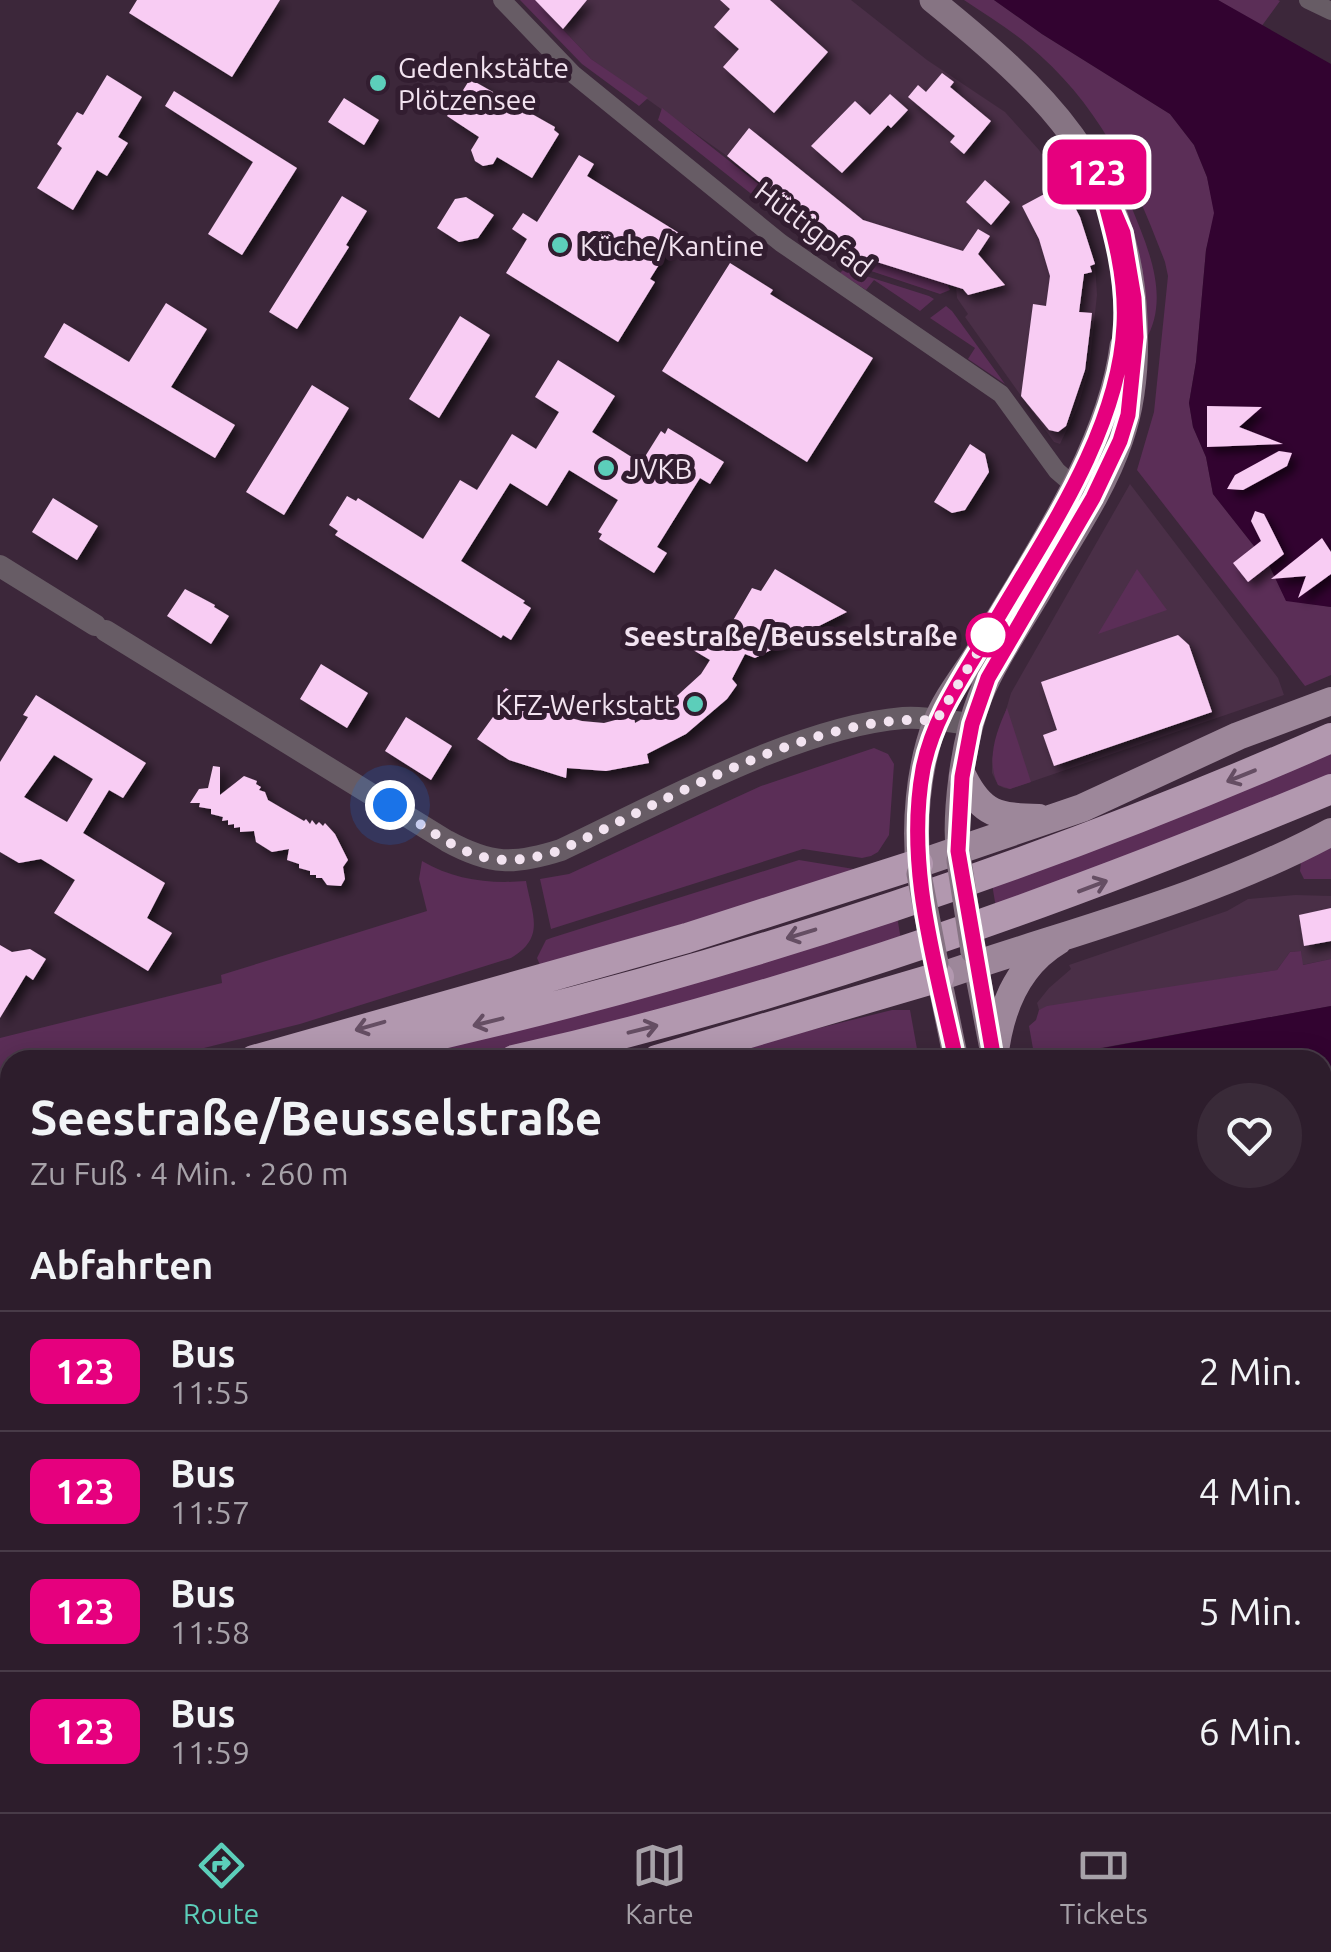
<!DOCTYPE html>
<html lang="de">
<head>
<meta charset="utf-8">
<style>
  :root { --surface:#2d1d2c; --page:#392a38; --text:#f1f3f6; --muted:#a7a2a9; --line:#483b48; --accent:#5cceba }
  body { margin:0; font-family:Ubuntu,sans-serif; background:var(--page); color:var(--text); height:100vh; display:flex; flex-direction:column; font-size:38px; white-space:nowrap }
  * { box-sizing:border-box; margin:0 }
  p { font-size:32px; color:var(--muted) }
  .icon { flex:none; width:55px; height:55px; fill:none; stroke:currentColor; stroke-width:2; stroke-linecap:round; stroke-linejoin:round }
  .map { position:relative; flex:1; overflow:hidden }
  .drawer { position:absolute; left:0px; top:1050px; width:1332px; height:762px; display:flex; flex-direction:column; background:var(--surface); border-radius:30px 30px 0 0; box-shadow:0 5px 25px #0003,0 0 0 2px var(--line) }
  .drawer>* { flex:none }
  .badge { padding:0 20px; border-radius:15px; font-size:35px; line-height:65px }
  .you { position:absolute; width:50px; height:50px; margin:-25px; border:8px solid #fff; border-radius:50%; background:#1a73e8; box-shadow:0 0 0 15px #1a73e833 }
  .map>.badge { position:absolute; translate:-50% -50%; box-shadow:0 0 0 5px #fff }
  h2 { padding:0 30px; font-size:38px; line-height:90px }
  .round { display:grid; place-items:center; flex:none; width:105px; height:105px; border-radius:52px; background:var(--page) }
  .summary { display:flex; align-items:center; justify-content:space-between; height:170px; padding:0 30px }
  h1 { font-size:48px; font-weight:600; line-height:75px }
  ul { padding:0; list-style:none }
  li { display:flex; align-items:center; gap:30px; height:120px; padding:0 30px; border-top:2px solid var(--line) }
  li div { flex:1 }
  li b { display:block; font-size:38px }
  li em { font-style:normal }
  li .badge { min-width:110px; font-weight:700; text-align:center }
  .tab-bar { display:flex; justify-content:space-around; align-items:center; height:140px; border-top:2px solid var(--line); background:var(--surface); font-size:28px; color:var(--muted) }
  .tab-bar a { display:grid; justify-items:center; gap:5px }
  .tab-bar .selected { color:var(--accent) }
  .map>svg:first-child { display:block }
  .built { fill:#4a2f47 }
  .green { fill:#5b2e57 }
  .water { fill:#320330 }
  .building { fill:#f8ccf3; fill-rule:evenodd; filter:url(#shadow) }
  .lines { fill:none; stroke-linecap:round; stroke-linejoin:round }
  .minor { stroke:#675c65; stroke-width:18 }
  .tertiary { stroke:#675c65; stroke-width:22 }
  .secondary { stroke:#867483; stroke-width:25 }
  .primary { stroke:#9d879a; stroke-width:28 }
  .motorway { stroke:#b298af; stroke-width:30 }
  .secondary-bridge { stroke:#867483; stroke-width:25 }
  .oneway { stroke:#654e63 }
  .line-casing { stroke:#fff; stroke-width:22 }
  .line { stroke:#e6007e; stroke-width:15 }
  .walk { stroke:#f2e3f0; stroke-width:10; stroke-dasharray:0 18 }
  .poi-dot { fill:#5cceba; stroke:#321d30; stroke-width:4 }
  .stop-dot { fill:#fff; stroke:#e6007e; stroke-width:5 }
  .labels { text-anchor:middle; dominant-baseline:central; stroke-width:10; stroke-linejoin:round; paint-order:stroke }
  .poi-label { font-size:28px; fill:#f2e3f0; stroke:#321d30; text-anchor:start }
  .street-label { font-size:28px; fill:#f2e3f0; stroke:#321d30 }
  .stop-label { font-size:28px; font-weight:bold; fill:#f2e3f0; stroke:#321d30; text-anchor:end }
</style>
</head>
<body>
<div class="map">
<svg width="1331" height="1812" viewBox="0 0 1331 1812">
  <defs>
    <filter id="shadow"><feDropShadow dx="6" dy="6" stdDeviation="5" flood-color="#0009"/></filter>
  </defs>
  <rect width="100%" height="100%" fill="#3c273a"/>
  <path class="built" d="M535,0H851L927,60L1005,112L1039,150L1063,184L1080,217L1095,264L1097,295L1089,369L1078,406L1060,444L1054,442L965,317L968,314L957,298L956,287L845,252L727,156L591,59Z
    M1130,484L1278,678L1284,695L1010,789L1004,788L998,785L992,773V758L1011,693Z
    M1295,895L1331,896V959L1302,965L1301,951L1290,952L1277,970L1039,1010L1037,1003L1049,988L1071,969L1069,965L1227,911L1248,899Z
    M1331,1155V1660L1322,1625V1158Z
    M10,1394V1802H1191L1195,1812H0V1396Z"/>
  <path class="green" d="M520,0H535L591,59L648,98L639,106L582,64Z
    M964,0H994L1042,34L1170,114L1194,145L1207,177L1215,213L1206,250L1196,362L1189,403L1193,427L1206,457L1213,494L1269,565L1286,600L1331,607V675L1305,686L1137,470L1154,412L1168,276L1165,262C1133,177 1099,103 1027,44C1008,28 985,14 964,0Z
    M1218,0H1278L1280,1L1261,27Z
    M662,108L845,252L947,284L950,290L940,294L832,258L658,120Z
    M1125,206H1131C1148,248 1171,298 1145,341L1141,265Z
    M844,269L929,296L934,299L920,311L874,280L866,290L840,273Z
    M946,306L952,311L1005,384L968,359L975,348L930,318Z
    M1137,569L1167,610L1098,634Z
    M1007,708L1031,782L1010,789L998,785C986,760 996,732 1007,708Z
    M874,748L888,754L894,764L889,835L878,852L871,856L862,858L803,849L551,929L540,879L569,874L761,786Z
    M1331,752V775L996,908L992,884Z
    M1331,845V879H1304L1300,871L1301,862Z
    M799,860L866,871L540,965L537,958L546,940L551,938Z
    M422,861C454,880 489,884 526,881C532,915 546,937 511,958L300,1024L180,1054L148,1060H10V1087L0,1089V1038L222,983L221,975L427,911L419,879Z
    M897,916L901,940L653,1013L493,1052L456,1060H385Z
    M1301,951L1303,965L1331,959V1006L1035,1060L1029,1026L1036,1020L1039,1010L1047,1006L1277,970L1290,952Z
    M892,1010H910L919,1060H691Z"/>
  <path class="water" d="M994,0H1218L1331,64V607L1286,601L1269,565L1213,494L1206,457L1193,427L1189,403L1196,362L1206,250L1214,213L1207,177L1194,145L1170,114L1042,34Z
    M1331,1006V1358L1322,1356V1060H1038Z
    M10,1247V1366L0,1368V1249Z"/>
  <path class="building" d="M137,0H280L232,77L129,13Z
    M535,0H587L563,29Z
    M720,0H770L828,52L774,113L723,67L739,49L714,27L730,9Z
    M942,73L954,82L950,87L991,121L964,154L950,142L955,136L908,97L918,85L926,92Z
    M107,75L142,97L118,137L128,143L107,176L97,170L73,210L37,188L62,148L57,144L77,112L83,115Z
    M470,79L555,127L554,130L559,134L532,178L497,157L493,164L483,166L475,161L471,150L479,137L447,116Z
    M174,91L297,168L242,255L208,234L253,162L165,106Z
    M890,94L908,110L891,128L888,125L842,173L811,146L855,101L870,115Z
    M344,98L379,120L364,145L328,122Z
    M749,128L863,220L963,251L978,229L990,236L978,254L1005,285L968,295L963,289L845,252L727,156Z
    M579,155L594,164L587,176L679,233L650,279L655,282L618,342L506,273L527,239L512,229L523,213L537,222Z
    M985,180L1010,202L991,225L966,202Z
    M1063,184L1080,217L1095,264L1090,266L1092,272L1084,274L1079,312L1092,313L1085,370L1066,426L1058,432L1049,430L1021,396L1033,304L1046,306L1050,276L1039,239L1022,206Z
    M342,196L367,211L346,245L349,247L297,329L269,312Z
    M466,197L494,215L478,238L459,242L437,228L455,199Z
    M730,263L773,290L770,294L873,358L807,462L662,371Z
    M166,303L207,329L171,387L235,425L215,458L44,357L64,323L129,362Z
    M460,316L490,335L439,418L409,399Z
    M558,360L615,396L592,432L641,463L661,431L665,434L668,428L724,462L710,484L700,478L657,547L667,553L654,573L599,539L602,534L598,532L618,500L569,470L547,506L510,483L461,561L525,601L523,603L531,608L511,640L503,635L501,638L335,535L338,531L329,525L347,496L356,501L358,498L423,539L460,480L477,490L512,434L536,449L559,412L535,397Z
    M312,385L349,408L284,515L246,492Z
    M1207,406L1262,407L1239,427L1283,444L1207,447Z
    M970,444L985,454L989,472L965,510L952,513L934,502Z
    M1279,451L1292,453L1287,466L1243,490L1227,489L1235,475Z
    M53,498L98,526L77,560L32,532Z
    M1255,511L1264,514L1284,554L1248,582L1233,563L1261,541L1251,521Z
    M1322,538L1331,552V574L1298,598L1306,576L1271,579Z
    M775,569L847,612L755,658L745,654L732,679L737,685L727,699L686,734L647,754L649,763L606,771L567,768L566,778L509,760L477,739L498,710L496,697L506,688L537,709L582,721L604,723L634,715L635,723L667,705L701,674L710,660L693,650L704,630L721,641L752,588L761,591Z
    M185,589L215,605L214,607L229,616L211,644L167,616Z
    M1178,635L1189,645L1212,712L1054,766L1043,735L1057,730L1041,682Z
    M321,664L368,693L347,728L300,699Z
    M36,695L146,763L123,798L109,790L83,833L165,883L147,918L172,933L148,971L54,913L75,880L41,859L19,863L0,852V762L28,717L23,715ZM54,755L93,779L67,822L24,797Z
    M406,717L452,746L431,780L385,751Z
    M213,766L220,767V795L244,776L257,781L256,784L261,787L259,790L265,792L268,800L304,821L306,819L310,824L312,820L316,825L319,822L323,826L325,823L335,834L348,860L343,867L345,879L341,886L327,885L322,878H316V875H310V871L299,868V864L287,860L289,849L272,852L256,842L254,831L240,832V827L234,828V824L228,825V820L222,821L223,817L211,814V809L199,807L200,803H190L199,789L208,788Z
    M1331,908V941L1304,946L1299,915Z
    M0,945L12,952L30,949L46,959L33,980L26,975L0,1018Z"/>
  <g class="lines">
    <path class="minor" d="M502,0L573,74L781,243L1001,394L1057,471L1079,490
      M1308,0L1331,11"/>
    <path class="tertiary" d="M0,566L95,625
      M106,631L447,841C491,865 514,865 561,850C659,804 796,727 903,718C925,716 950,722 972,724"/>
    <path class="secondary" d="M932,0C1042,89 1129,168 1135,319C1137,358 1134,402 1121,439C1103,493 1067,543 1039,592C1019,626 995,661 980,697C963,741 953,815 959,861
      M919,874C913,826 918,768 935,723C945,697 965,673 979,650C1031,561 1109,449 1122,346
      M973,951L993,1054
      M936,963L956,1060
      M1223,1802L1226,1812
      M1258,1802L1261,1812"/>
    <path class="primary" d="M963,777C982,815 998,817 1039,818
      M918,864L1082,808L1238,736L1331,701
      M939,977C1069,932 1209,898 1331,832
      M994,1059C999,1013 1016,966 1058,941"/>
    <path class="motorway" d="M254,1060L687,938L918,864
      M326,1060C670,988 1009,879 1331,738
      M514,1060C797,996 1064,900 1331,789
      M657,1060L939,977
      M0,1126L10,1124
      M0,1165L10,1163"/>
    <path class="secondary-bridge" d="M959,861L973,951
      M919,874L936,963"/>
  </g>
  <defs><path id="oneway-shaft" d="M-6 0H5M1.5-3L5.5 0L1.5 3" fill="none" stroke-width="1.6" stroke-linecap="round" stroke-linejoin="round" transform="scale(2.5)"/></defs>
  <g class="oneway">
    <use href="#oneway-shaft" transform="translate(1241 776) rotate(158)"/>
    <use href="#oneway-shaft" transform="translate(1093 886) rotate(-21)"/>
    <use href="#oneway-shaft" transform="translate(801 934) rotate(163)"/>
    <use href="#oneway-shaft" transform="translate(488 1022) rotate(166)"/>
    <use href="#oneway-shaft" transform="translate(370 1026) rotate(164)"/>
    <use href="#oneway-shaft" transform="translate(643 1029) rotate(-14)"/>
  </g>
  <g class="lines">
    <g class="line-casing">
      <path id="line" d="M956,1060C936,965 905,867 923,769C933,718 962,678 988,634C1041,542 1119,434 1124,325C1127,271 1110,220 1096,169L1123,233L1134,298L1136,337L1128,415L1120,441L1093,498L988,678L972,724L962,777L958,851L994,1060"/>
    </g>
    <use href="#line" class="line"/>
    <path class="walk" d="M390,805C457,845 478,877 561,850C663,802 823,709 936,721L988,635"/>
  </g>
  <g class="poi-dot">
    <circle cx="378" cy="83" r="10"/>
    <circle cx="560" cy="245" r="10"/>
    <circle cx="606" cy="468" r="10"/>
    <circle cx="695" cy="704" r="10"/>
  </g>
  <circle class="stop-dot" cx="988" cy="635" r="20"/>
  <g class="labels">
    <g class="poi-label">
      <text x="398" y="67">Gedenkstätte<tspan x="398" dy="32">Plötzensee</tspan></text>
      <text x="580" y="245">Küche/Kantine</text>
      <text x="626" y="468">JVKB</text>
      <text x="675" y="704" text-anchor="end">KFZ-Werkstatt</text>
    </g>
    <g class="street-label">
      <text transform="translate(814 229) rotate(37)">Hüttigpfad</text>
    </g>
    <g class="stop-label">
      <text x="958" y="635">Seestraße/Beusselstraße</text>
    </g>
  </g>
</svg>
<div class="you" style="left:390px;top:805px"></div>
<b class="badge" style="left:1097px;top:172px;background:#e6007e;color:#fff">123</b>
<section class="drawer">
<div class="summary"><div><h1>Seestraße/Beusselstraße</h1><p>Zu Fuß · 4 Min. · 260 m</p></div><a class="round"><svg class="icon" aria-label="heart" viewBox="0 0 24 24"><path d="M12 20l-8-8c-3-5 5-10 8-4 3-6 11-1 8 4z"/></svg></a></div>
<h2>Abfahrten</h2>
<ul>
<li><span class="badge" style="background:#e6007e;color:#fff">123</span><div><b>Bus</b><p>11:55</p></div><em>2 Min.</em></li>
<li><span class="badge" style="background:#e6007e;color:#fff">123</span><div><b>Bus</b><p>11:57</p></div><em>4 Min.</em></li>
<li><span class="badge" style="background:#e6007e;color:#fff">123</span><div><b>Bus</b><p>11:58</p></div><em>5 Min.</em></li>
<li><span class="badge" style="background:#e6007e;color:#fff">123</span><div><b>Bus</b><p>11:59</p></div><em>6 Min.</em></li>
</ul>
</section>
</div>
<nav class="tab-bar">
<a class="selected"><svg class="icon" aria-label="directions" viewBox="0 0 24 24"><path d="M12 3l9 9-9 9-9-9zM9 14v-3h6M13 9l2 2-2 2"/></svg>Route</a>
<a><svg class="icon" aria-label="map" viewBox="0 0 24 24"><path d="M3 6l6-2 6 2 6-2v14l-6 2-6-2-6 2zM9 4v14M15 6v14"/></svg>Karte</a>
<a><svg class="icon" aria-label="tickets" viewBox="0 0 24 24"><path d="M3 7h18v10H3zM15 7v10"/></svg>Tickets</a>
</nav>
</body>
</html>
